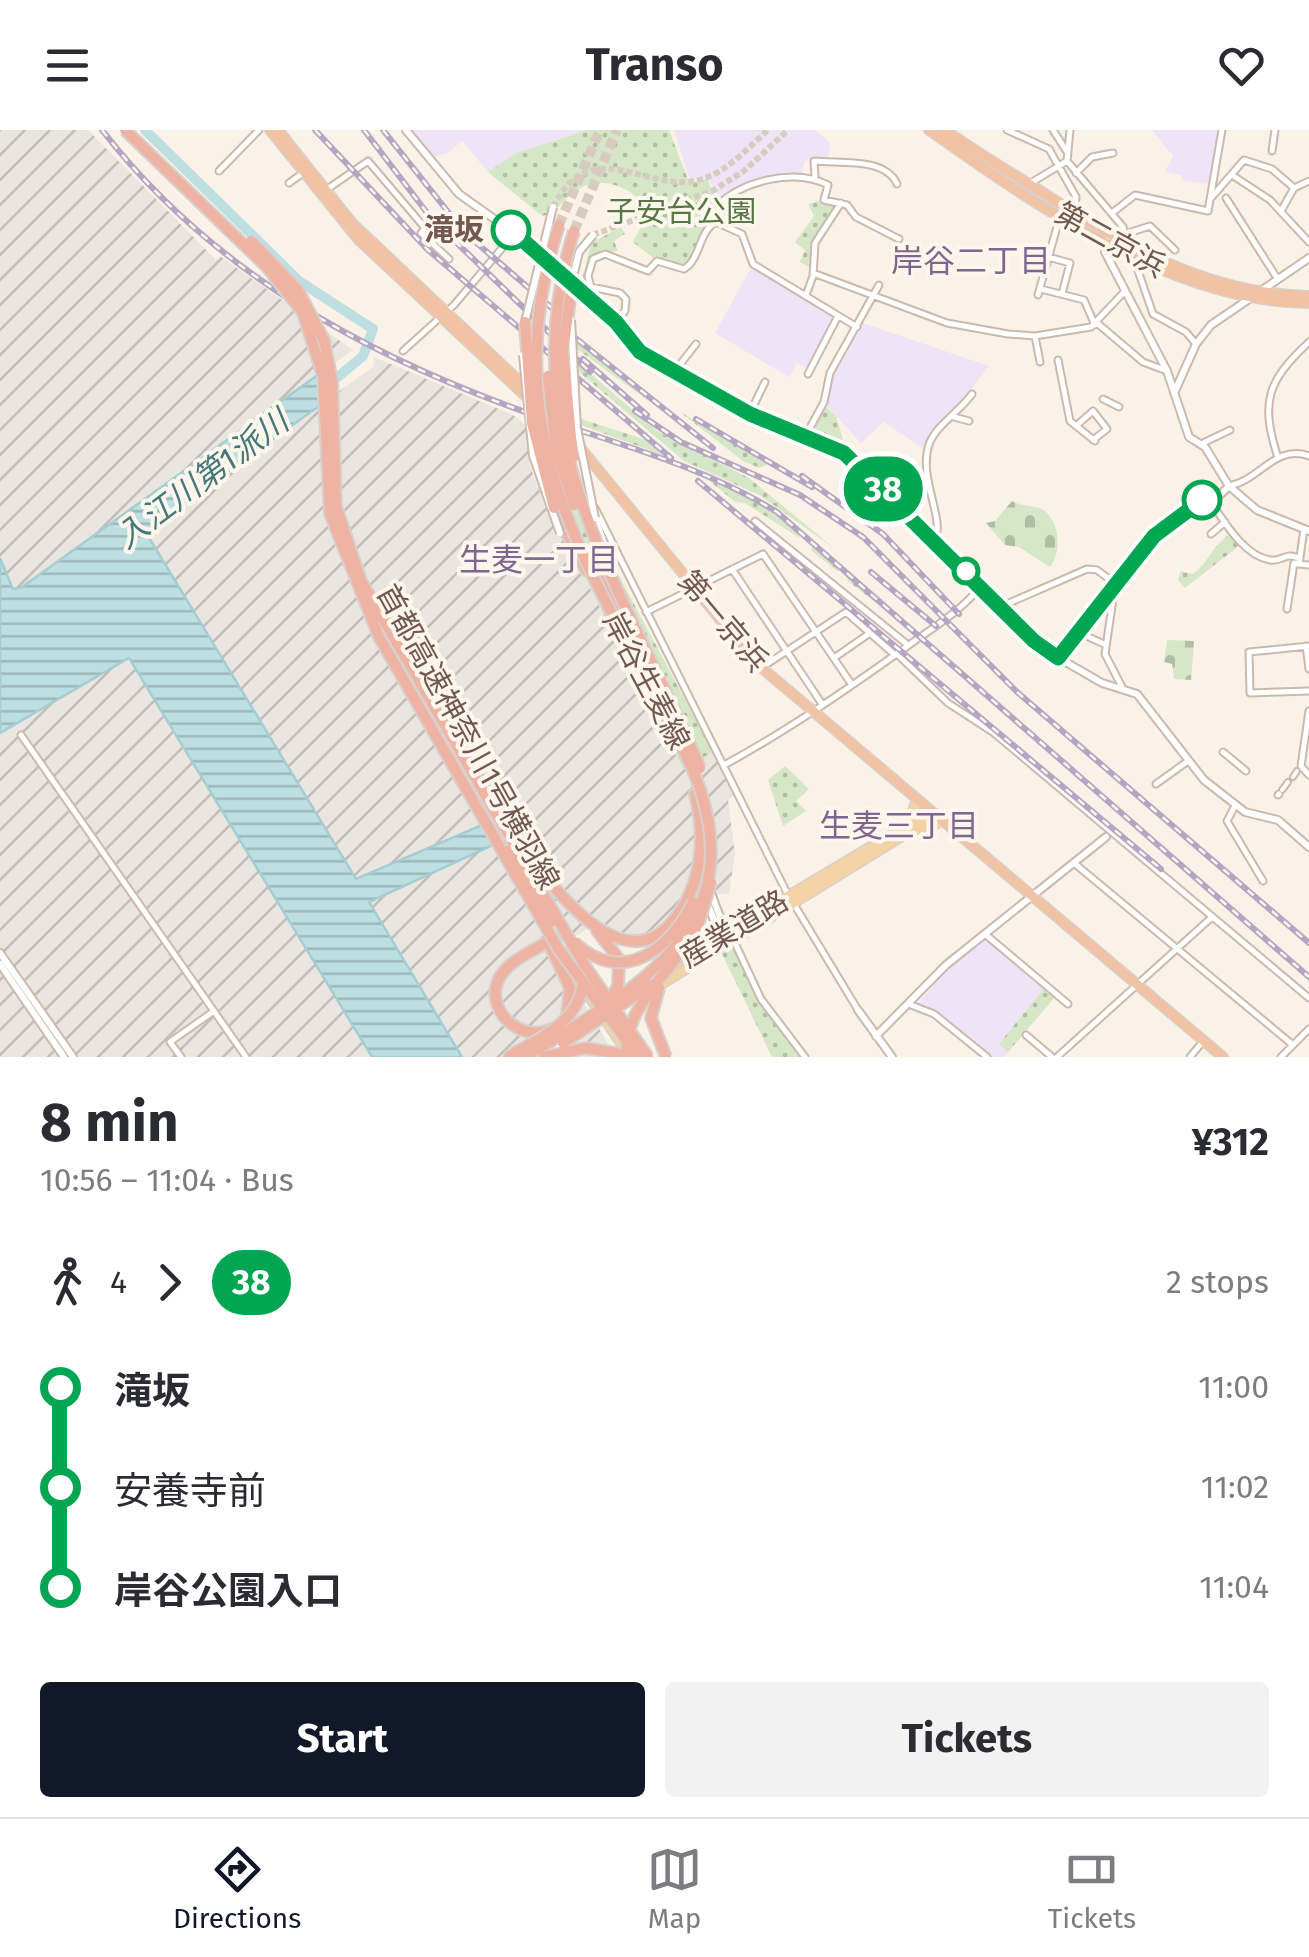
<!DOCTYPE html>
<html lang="en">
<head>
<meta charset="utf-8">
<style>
  :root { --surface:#fff; --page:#f2f2f3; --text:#2b2b33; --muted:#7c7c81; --line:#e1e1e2; --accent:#111827 }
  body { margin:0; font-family:"Fira Sans","Noto Sans JP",sans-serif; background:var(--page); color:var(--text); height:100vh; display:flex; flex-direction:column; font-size:38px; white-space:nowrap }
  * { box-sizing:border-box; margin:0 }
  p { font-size:32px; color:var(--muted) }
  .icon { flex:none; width:55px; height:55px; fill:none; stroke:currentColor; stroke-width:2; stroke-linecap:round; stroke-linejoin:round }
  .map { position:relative; height:927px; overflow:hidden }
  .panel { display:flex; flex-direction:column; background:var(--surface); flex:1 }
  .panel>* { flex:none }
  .badge { padding:0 20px; border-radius:32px; font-size:35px; line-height:65px }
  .map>.badge { position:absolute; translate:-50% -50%; box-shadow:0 0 0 5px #fff }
  .legs { display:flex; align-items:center; gap:15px; height:110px; padding:0 40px; font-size:32px }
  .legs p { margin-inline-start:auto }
  .summary { display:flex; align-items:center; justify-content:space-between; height:170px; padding:0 40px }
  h1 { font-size:55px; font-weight:700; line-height:75px }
  .primary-button { display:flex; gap:20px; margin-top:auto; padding:20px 40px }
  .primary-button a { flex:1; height:115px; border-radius:10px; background:var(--accent); color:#fff; font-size:40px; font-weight:700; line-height:115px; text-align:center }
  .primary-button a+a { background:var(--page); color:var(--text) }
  ul { padding:0 40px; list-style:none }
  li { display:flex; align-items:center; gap:35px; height:100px; font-size:38px }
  li i { display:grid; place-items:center; width:15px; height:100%; margin:0 12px; background:currentColor }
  li i::after { content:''; width:25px; height:25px; margin:-12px; border:8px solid; border-radius:50%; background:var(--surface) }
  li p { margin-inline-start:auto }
  li:first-child i { background:linear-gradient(#0000 50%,currentColor 0) }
  li:last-child i { background:linear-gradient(currentColor 50%,#0000 0) }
  header { display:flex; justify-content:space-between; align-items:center; height:130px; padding:0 40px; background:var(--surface); font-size:45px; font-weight:700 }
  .tabs { display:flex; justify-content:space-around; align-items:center; height:140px; border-top:2px solid var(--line); background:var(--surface); font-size:28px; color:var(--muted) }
  .tabs a { display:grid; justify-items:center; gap:5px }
  .tabs .active { color:var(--accent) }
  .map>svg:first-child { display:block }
  .industrial { fill:url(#industrial-furrows) }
  .education { fill:#efe3f7 }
  .grass { fill:url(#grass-dots) }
  .cemetery { fill:url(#cemetery-stones) }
  .water { fill:url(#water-rules); stroke:#a4ced3; stroke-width:2.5 }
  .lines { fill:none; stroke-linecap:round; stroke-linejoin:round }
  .river { stroke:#bddfe2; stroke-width:10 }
  .tertiary-tunnel { stroke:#d8ccc1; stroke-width:6; stroke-dasharray:6 3; stroke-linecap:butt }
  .motorway-tunnel { stroke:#d8ccc1; stroke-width:10; stroke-dasharray:10 5; stroke-linecap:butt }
  .pedestrian-casing { stroke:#cbb9ae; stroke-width:8 }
  .minor-casing { stroke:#cbb9ae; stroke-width:9 }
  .tertiary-casing { stroke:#cbb9ae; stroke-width:10 }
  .primary-casing { stroke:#d8d0cd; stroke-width:12 }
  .trunk-casing { stroke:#d8d0cd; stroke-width:12 }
  .motorway-casing { stroke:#d8d0cd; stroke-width:14 }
  .pedestrian { stroke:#fff; stroke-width:4 }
  .minor { stroke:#fff; stroke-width:5 }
  .tertiary { stroke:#fff; stroke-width:6 }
  .primary { stroke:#f3d2a5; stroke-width:9 }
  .trunk { stroke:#f1c2a4; stroke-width:9 }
  .motorway { stroke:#efb3a3; stroke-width:10 }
  .rail-casing { stroke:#b4a6c3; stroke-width:6 }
  .rail { stroke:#fdf6ed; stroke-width:2.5; stroke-dasharray:8; stroke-linecap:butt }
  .tertiary-bridge-casing { stroke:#cbb9ae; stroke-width:10; stroke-linecap:butt }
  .motorway-bridge-casing { stroke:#d8d0cd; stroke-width:14; stroke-linecap:butt }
  .tertiary-bridge { stroke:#fff; stroke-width:6 }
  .motorway-bridge { stroke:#efb3a3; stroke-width:10 }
  .line-1-casing { stroke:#fff; stroke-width:22 }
  .line-1 { stroke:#00a651; stroke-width:15 }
  .stop-1-dot { fill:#fff; stroke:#00a651; stroke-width:5 }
  .labels { text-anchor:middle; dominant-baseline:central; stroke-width:8; stroke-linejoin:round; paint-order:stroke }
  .park-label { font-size:30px; fill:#577747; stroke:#fdf6ed }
  .stop-label { font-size:30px; font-weight:bold; fill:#72584e; stroke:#fdf6ed; text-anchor:end }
  .street-label { font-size:30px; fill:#72584e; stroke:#fdf6ed }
  .neighbourhood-label { font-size:32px; fill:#7e668e; stroke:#fdf6ed }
  .water-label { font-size:32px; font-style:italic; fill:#46777c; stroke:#fdf6ed }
</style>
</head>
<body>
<header><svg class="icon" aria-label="menu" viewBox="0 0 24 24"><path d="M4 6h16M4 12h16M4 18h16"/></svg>Transo<svg class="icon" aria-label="heart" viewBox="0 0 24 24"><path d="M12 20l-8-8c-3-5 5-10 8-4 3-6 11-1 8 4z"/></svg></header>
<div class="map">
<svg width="1309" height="927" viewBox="0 0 1309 927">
  <defs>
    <pattern id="industrial-furrows" width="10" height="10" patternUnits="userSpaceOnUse" patternTransform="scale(2.5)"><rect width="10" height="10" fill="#ebe5e0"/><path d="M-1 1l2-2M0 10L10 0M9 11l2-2" fill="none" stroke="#c3bcb8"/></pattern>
    <pattern id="grass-dots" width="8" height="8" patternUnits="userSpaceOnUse" patternTransform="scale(2.5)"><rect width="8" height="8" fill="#d5e7c6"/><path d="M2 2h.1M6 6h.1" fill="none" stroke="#b1bea3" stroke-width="1.8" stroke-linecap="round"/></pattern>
    <pattern id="cemetery-stones" width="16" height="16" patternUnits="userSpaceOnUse" patternTransform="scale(2.5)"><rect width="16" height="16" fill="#d5e7c6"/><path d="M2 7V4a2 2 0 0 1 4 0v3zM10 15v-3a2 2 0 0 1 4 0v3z" fill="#b1bea3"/></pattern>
    <pattern id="water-rules" width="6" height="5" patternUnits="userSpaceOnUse" patternTransform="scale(2.5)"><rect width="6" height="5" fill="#bddfe2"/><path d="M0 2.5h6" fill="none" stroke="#9eb8b9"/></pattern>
  </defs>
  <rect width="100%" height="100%" fill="#faf2e7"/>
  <path class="industrial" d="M0,0H88L216,130L220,126L353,220L16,460L0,428Z
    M374,227L513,285L528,297L530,336L538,358L683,637L713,622L735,663L728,670L735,723L729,764L686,765L675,783L646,804L631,805L597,793L574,807L466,623L463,608L386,484L367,496L482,695L356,750L145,400L373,237Z
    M128,528L372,927H0V603Z
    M493,715L506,741L616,927H462L369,772Z"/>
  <path class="education" d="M411,0H588L516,23L488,42L462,11L448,23L434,26Z
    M674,0H815L830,13L828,29L805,31L802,43L759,48L719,69L708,48L690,51Z
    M1152,0H1220L1209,54L1183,51L1181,45L1165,42L1173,26Z
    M752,136L835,186L807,238L797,233L789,247L715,203Z
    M863,193L989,236L925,320L884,292L861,313L827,276L832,250Z
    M986,807L1044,858L999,914L1008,922L1005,927H991L919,873L948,837Z"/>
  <path class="grass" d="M588,0H669L689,52L707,49L728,96L711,94L692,133L684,139L657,131L633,112L650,80C631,58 601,41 573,63C560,72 559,82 542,86L488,42L516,23Z
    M819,71L837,75C826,99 808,109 811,138L800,132L805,120L795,112L814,86L808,74Z
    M621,97L625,104L614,111L618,121L591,126L588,157L581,153L591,113Z
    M561,198L675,290L577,219Z
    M559,216L657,301L749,348L835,419L761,366L684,331L559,225Z
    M826,277L836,286L845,316L814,301Z
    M680,282L768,334L759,338L743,331Z
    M563,283L646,310L663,325L564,289Z
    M563,341L713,622L683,638L538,357Z
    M707,349L762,375L803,405L798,407L745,373L735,372Z
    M1228,405L1240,415L1185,458L1178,450L1181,441L1193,444C1207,434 1212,417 1228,405Z
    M813,414L905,495L849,452L842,439L837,441L811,420Z
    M785,636L809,659L796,671L806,681L783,696L768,650Z
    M735,817L759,870L803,927H772L722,824Z
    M1044,858L1055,867L1008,922L999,914Z"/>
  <path class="cemetery" d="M1012,371C1021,377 1034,375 1043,380C1060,391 1062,422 1050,437L1019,417L1005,415L986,393L995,391Z
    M1167,510L1194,511L1191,550L1174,549L1172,534L1164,532Z"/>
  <path class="water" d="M319,244L322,274L145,401L356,749L482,695L493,715L369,772L462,927H372L129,528L0,603V428L13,459L22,457Z"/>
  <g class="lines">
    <path class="river" d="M145,0L299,151L373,199L363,226L327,256"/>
    <path class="tertiary-tunnel" d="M553,77C592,1 646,64 699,50C726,43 748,18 768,0
      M593,105L714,60L744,41L788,0"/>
    <path class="motorway-tunnel" d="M559,95L600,0
      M574,101L617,0"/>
    <g class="pedestrian-casing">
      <path id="pedestrian" d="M1293,647L1297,641
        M1282,660L1288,652"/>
    </g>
    <g class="minor-casing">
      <path id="minor" d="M1007,0L1049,19L1076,67L1075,82
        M1053,0L1067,22
        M1272,21L1275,0
        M1067,31L1123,97L1126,112
        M219,41L259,0
        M1076,43L1092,27L1113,23
        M1232,45L1270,70L1309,112
        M815,47L814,31C840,34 885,27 897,54
        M289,53L303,43
        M1029,54L1067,31L1070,0
        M326,60L368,31L425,98L421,103L449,129
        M1211,68L1244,30L1272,39L1294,58
        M1226,68L1277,148
        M1281,81L1294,58L1309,51
        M1112,83L1135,65L1208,81L1222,0
        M726,94L717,76C743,50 796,38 828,55L824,70L847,75L856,87L899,109
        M1125,104L1150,96L1175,120
        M1048,127L1070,133L1062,164
        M1134,129L1153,184L1186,202L1196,214
        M813,143L947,193L1008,204L1035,206L1091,197L1125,161
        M1041,159L1084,170L1095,195
        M806,165L813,146L815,113L841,73
        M1038,165L1060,86
        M615,192L625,181L626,169L620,163L591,157L588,146L593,129L605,124L648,141L657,131L684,139C701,129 698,102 716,92L742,104L753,134L857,197
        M1097,193L1143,232L1167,241
        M1035,206L1040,232
        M403,221L454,175L514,104
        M1058,230L1070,291L1095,311
        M674,242L696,214
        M808,244L838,186
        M1103,269L1119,277
        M750,283L765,252
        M954,287L969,291
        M1076,296L1093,281L1107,299L1093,310
        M806,305L824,272L830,243L879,155
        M1201,314L1230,300
        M1278,328C1260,272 1267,251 1309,212
        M1229,356C1260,350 1275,314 1309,326
        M1208,368C1223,389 1242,425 1270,430C1282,432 1286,421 1300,429
        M595,378L786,761L858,880
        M755,391L908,515
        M1304,399L1299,434L1309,435
        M1211,404L1225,392
        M934,410C947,391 916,346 930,312C938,294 961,280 972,264
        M732,439L822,574
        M1114,462L1105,524L1123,559
        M1002,476L1087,439L1097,440L1116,454
        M1287,479L1294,433L1299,434
        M646,482L763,424L852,555
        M1080,503L1106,515
        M1306,516L1309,539
        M1309,516L1249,522L1250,563L1309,561
        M897,524L948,573L994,603L1309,868
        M834,528L870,503
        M761,538L846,482L895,525
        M1309,581L1301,636L1309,645
        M21,605L246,927
        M1223,622L1246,641
        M726,634C790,599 849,558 909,515C934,497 961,481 981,456
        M1156,654L1188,631
        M1278,665L1279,664
        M1235,676L1227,691L1263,751
        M1074,733L1293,915
        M985,804L1068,874
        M734,811L761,869L805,927
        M911,875L934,884L987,927
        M1026,905L1052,927
        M181,927L170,912L214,881
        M1057,927L1211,788
        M1190,927L1200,915
        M1281,927L1309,899"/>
    </g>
    <g class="tertiary-casing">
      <path id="tertiary" d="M406,0L459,64L531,115L615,192L640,222L750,283L844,323L1045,520L1102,553L1137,564L1204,650L1245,682L1278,690L1309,717
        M1106,111L1105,122L1167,241L1189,307L1205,317L1229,356L1257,380L1309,401
        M1175,261L1196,214L1211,195L1309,128
        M595,388L608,425
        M1058,528L1155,406L1202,370L1221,364L1229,356
        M711,763L726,803
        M707,773L721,807
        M0,823L73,927
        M0,834L64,927
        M858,880L892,927
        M876,906L946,835L1106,707
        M538,927L563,912"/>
    </g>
    <g class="primary-casing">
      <path id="primary" d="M908,694L915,675
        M588,849L600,868
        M642,853L906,696L937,687
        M655,858L912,700L936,694
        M587,863L626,920"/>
    </g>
    <g class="trunk-casing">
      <path id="trunk" d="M270,0L358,109L531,271
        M278,0L352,93L554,284
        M929,0C1037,76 1173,172 1309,173
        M945,0C976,22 1009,42 1042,62C1125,116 1207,164 1309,166
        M569,304L756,533L1223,927"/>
    </g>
    <g class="motorway-casing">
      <path id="motorway" d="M554,378L586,440
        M586,420L637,521
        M415,536C448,584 596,907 679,783C703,748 705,704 695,664
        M488,678L516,728
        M597,801L619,829L618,856
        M550,816L570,858L567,884
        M551,899C519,914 481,877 501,845C512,829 538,818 555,808"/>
    </g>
    <use href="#pedestrian" class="pedestrian"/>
    <use href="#minor" class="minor"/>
    <use href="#tertiary" class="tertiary"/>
    <use href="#primary" class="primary"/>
    <use href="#trunk" class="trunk"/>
    <use href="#motorway" class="motorway"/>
    <g class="rail-casing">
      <path id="rail" d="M102,0C211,141 366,226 531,284C614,313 703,336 777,382L1309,847
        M315,0L427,119L671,328
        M364,0L431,88L590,242
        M383,0L464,102L568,192
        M553,190L713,318
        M583,229L647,285
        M635,281L681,312L800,365L863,407L1017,562L1309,813
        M696,289L812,357
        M802,346L883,404L959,484
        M698,351L1161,739
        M871,442L936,496"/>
    </g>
    <use href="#rail" class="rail"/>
    <g class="tertiary-bridge-casing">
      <path id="tertiary-bridge" d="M573,147L579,122L593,105
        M571,190L577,298L595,388
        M525,192L553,77
        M523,225L533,326L560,403"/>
    </g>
    <g class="motorway-bridge-casing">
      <path id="motorway-bridge" d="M125,0L266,136L303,183L323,246L330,384L379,507L559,820L639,927
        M574,101C509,309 624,456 700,638
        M251,111L298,160L324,210L332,251L336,376L361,451L585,836L648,927
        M573,146L563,222L573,328
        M525,192L532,293L554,378
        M548,246L556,319L574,375
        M508,721L551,792
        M574,812C622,857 670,820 693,772
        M693,812L711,752
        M659,858L651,888L666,927
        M608,873L618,856
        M563,913L651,855
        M508,927C538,909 578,893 583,854
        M525,927C639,857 758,796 692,638C601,449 487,317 559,95
        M544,927L586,918L631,926
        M626,927C624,876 669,845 693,804"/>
    </g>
    <use href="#tertiary-bridge" class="tertiary-bridge"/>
    <use href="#motorway-bridge" class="motorway-bridge"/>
  </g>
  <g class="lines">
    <g class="line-1-casing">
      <path id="line-1" d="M511,100L616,192L640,222L750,284L844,323L1034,511L1058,528L1154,406L1202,370"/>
    </g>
    <use href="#line-1" class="line-1"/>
  </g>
  <g class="stop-1-dot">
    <circle cx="511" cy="100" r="18"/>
    <circle cx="1202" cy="370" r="18"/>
    <circle cx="966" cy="441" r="12"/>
  </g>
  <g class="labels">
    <g class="park-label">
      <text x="681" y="82">子安台公園</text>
    </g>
    <g class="stop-label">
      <text x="484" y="100">滝坂</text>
    </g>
    <g class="street-label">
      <text transform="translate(1110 110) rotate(29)">第二京浜</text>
      <text transform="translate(723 491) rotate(50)">第一京浜</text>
      <text transform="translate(646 551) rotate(62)">岸谷生麦線</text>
      <text transform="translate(468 607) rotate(61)">首都高速神奈川1号横羽線</text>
      <text transform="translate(734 799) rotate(-31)">産業道路</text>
    </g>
    <g class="neighbourhood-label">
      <text x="971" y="131">岸谷二丁目</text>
      <text x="539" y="430">生麦一丁目</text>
      <text x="899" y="696">生麦三丁目</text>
    </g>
    <g class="water-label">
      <text transform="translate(202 349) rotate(-37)">入江川第1派川</text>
    </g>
  </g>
</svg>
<b class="badge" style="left:883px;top:359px;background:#00a651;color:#fff">38</b>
</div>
<section class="panel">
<div class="summary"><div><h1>8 min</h1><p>10:56 – 11:04 · Bus</p></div><b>¥312</b></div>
<div class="legs"><svg class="icon" aria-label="walk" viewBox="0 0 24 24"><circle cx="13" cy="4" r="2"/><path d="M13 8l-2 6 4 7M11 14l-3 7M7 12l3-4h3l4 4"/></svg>4<svg class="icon" aria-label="forward" viewBox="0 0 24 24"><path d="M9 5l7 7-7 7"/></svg><b class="badge" style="background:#00a651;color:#fff">38</b><p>2 stops</p></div>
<ul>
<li><i style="color:#00a651"></i><b>滝坂</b><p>11:00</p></li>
<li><i style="color:#00a651"></i><span>安養寺前</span><p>11:02</p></li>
<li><i style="color:#00a651"></i><b>岸谷公園入口</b><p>11:04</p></li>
</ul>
<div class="primary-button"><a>Start</a><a>Tickets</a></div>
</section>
<nav class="tabs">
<a class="active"><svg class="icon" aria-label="directions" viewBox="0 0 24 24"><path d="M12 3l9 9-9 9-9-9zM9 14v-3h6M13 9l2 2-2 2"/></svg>Directions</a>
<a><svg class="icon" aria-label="map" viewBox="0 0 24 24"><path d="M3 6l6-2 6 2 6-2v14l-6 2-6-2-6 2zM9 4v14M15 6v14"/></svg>Map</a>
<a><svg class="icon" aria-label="tickets" viewBox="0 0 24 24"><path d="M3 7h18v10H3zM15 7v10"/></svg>Tickets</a>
</nav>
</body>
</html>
